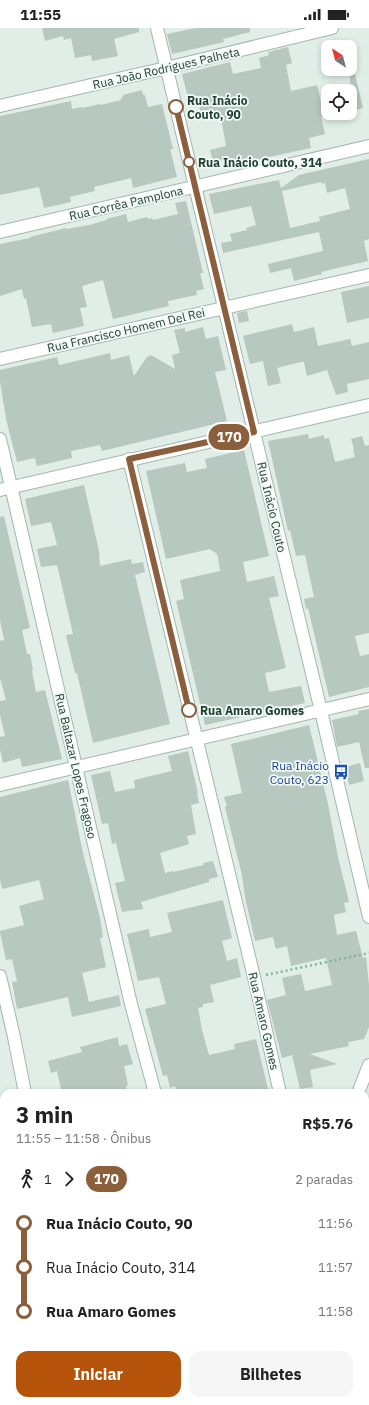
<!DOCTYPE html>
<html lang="pt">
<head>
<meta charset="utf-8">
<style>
  :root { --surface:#fff; --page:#f6f6f6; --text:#222; --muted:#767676; --accent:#b45309 }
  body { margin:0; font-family:"IBM Plex Sans",sans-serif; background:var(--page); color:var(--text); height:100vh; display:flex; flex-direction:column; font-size:15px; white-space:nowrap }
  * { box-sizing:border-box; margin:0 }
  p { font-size:13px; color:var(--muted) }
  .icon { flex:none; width:22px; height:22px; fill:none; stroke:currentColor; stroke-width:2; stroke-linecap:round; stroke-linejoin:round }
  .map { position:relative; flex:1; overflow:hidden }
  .details { position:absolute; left:0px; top:1061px; width:369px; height:316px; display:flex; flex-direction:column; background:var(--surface); border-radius:12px 12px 0 0; box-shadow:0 2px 6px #0003 }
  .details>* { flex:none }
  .badge { padding:0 8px; border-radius:13px; font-size:14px; line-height:26px }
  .needle { width:26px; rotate:324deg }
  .tools { position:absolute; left:321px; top:12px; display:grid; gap:8px }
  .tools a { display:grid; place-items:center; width:36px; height:36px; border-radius:8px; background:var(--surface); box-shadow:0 2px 6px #0003; font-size:20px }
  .map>.badge { position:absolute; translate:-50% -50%; box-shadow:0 0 0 2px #fff }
  .legs { display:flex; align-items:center; gap:6px; height:44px; padding:0 16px; font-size:13px }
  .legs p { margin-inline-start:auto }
  .summary { display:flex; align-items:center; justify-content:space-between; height:68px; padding:0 16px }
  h1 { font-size:22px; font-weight:800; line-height:30px }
  .action { display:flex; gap:8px; margin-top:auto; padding:8px 16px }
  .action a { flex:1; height:46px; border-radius:12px; background:var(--accent); color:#fff; font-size:16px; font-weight:800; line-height:46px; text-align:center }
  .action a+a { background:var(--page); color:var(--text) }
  ul { padding:0 16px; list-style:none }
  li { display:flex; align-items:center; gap:14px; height:44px; font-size:15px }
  li i { display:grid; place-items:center; width:6px; height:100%; margin:0 5px; background:currentColor }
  li i::after { content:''; width:10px; height:10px; margin:-5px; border:3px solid; border-radius:50%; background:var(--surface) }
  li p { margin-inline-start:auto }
  li:first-child i { background:linear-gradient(#0000 50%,currentColor 0) }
  li:last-child i { background:linear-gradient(currentColor 50%,#0000 0) }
  .status { display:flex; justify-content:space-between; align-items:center; height:28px; padding:0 20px; background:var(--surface); direction:ltr }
  .status svg { height:11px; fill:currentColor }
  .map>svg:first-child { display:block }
  .building { fill:#b6c8c0; fill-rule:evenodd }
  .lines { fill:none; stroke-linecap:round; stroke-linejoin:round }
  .street-casing { stroke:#a3b6ae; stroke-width:14 }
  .path { stroke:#7eb4a2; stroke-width:2.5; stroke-dasharray:2 3; stroke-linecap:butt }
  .street { stroke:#fff; stroke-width:12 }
  .line-1-casing { stroke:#fff; stroke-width:9 }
  .line-1 { stroke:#8b5e3c; stroke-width:6 }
  .stop-1-dot { fill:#fff; stroke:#8b5e3c; stroke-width:2 }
  .labels { text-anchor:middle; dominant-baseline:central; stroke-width:3.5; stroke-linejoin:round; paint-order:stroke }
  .street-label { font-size:12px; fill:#204036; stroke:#f2f9f5 }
  .stop-label { font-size:12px; font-weight:bold; fill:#204036; stroke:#f2f9f5; text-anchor:start }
  .transit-label { font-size:12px; fill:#164399; stroke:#f2f9f5; text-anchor:end }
</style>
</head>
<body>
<div class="status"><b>11:55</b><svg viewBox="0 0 49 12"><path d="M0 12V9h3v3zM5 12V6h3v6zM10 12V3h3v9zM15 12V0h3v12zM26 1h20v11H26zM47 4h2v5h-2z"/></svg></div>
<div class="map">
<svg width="369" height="1377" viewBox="0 0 369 1377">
  <rect width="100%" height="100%" fill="#e1ede7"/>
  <path class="building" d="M42,0H139V4L114,11L118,28L92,33L91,27L75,30L71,10L64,12L63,8L45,13Z
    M196,0H250V4L223,11L224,14L172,26L167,6Z
    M288,19L292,35L286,37L291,63L317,57L324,88L321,89L325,106L309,110L311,120L241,135L240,131L226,134L225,131L213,134L210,122L226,118L221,90L220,87L202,91L199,76L190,78L182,46L230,34L233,46L261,40L259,30L269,27L268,24Z
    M354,42L363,80L350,83V43Z
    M142,62L143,67H145L148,79L162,76L173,121H170L177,149L133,160L131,150L94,159L95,163L70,169L71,174L44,180L39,159L0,167V88L71,73L72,81L82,79V80L100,76L101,77L121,72V69H123V67Z
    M369,131V211L364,213L368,233L321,244L322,246L294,253L291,240L270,245L268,236L323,223L319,204L223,225L221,215L232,213L230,206L247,202L246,200L256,197L251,178L214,186L209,166L279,152L281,160L299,147ZM321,154L322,156L325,155L327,165L345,160L350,181L319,189L320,193L290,200L282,163Z
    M186,173L203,245H200L204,261L196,263L197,267L168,273L169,278L113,291L103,252L82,258L87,279L80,280L84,298L53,305L51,296L32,299L26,270L24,271L22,261L0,268V216L30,210V209L66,200V201L89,197L107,192L106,191L126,186L128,194L147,189L148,191L152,190L153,192L178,186L175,175Z
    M369,258V290L347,295L341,264Z
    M247,283L249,293L239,295L237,285Z
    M292,296L294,304L314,299L318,318L350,311L352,318L369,314V351L347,356L348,364L336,367L327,342L307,348L304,334H301L277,340L281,355L268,358L263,333L250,336L243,308Z
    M203,299L206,311L218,308L226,342L215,344L227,393L102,423L100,417L71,423L72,430L37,438L35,430L17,434L6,391L0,353V342L57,329L59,337L110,325L111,332L129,327L134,348L147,329L151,327L175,341L172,327L180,325L174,302L185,300V304Z
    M308,406L309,411L324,407V411L329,410L335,434L355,429L353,421H354L351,411L362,408L365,418L369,417V605L355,608L360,628L369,626V659L329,669L308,580L306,581L304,571L314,569L305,527L296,528L290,502L288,503L268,413Z
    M244,422L269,528L243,534L247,554L274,548L279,568L269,570L286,640L265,645L269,664L301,658L305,675L205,697L176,573L184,571L180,552L220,543L218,530L217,526L210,521L166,531L146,443L185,435L187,444L207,440L205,431Z
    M84,457L99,523L100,538L131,531L132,536L143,534L145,544L135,547L170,696L93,715L77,645H75L66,607L73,606L57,537L41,539L37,521L57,517L51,494L31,498L25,471Z
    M4,488L30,600L22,602L27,626H30L33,642L32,643L36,664L45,662L62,731L22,739L20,730L3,735L0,721V709L5,708L0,687V673L6,672L0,650V613L4,612L0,592V489Z
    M369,681V740H365L359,714L337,719L332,692L359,686L358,683Z
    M309,697L328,776L338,829L349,874L344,875L346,884L334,887L337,907L356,903L363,930L366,929L369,957V999L364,1011L348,1014L349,1018L310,1026L337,1036L310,1042L313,1059L300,1061L292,1027L282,1030L267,972L286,967L282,950L301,946L305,963L332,957L326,930L291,938L287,918L276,921L273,909L255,913L245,869L242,847L225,779L227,778L224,769L242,765L231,716Z
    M188,723L198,765H197L199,775L191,777L196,806L187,808L189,816L160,825L165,845L173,843V844L204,837L203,835L213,833L218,849L209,851V854L141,874L143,881L122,884L115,855L125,853L116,815L112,816L108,795L102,796L91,747L110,743L115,764L135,760L134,752L172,743L168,728Z
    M360,735L364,753L349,757L345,739Z
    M68,752L83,825L100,890L103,909L100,910L106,939L82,945L89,974L119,967L121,978L72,989L68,969L17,981L12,954L17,953L12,931L6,932L0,904V903L24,897L19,878L44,871L39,852L2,861L0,851V769Z
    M223,872L232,910L222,913L227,933L237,930L241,949L210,957L214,974L203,976V979L198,980L202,1002L209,1027L235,1021L234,1016L256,1011L269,1065H177L175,1058L170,1060L167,1047L163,1048L145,981L166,976L159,949L138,953L127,906L149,901L150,909L172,904L167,885Z
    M118,1009L119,1018L127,1016L133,1036L124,1038L128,1057L126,1058L127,1065H62L57,1043L51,1045L48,1033L82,1024L80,1019Z"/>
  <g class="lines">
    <g class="street-casing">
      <path id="street" d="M157,0L321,683L369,889
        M0,78L166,40L332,0
        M0,204L369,118
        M0,331L369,247
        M0,411L131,976L155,1065
        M129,431L254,949L280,1065
        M0,462L369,377
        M0,757L369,671
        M0,948L14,1009L25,1065
        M358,1065L369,1037
        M0,1195L4,1196
        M365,1366L369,1349
        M316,1373V1377"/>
    </g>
    <path class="path" d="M266,947L369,925"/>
    <use href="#street" class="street"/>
  </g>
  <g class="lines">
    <g class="line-1-casing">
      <path id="line-1" d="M176,79L254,404L129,431L189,682"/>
    </g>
    <use href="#line-1" class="line-1"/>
  </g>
  <defs>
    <g id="bus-bare" transform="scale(1.2)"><path d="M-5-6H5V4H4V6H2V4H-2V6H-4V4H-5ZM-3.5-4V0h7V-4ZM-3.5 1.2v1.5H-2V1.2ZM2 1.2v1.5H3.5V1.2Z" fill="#1a4fb4" stroke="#f2f9f5" stroke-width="2.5" paint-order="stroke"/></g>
  </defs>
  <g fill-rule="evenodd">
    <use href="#bus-bare" x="341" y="744"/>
  </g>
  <g class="stop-1-dot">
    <circle cx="176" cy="79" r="7"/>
    <circle cx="189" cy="134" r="5"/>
    <circle cx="189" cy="682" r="7"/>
  </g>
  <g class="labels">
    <g class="street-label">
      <text transform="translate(166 40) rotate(-13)">Rua João Rodrigues Palheta</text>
      <text transform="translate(126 175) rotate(-13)">Rua Corrêa Pamplona</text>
      <text transform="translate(126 302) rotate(-13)">Rua Francisco Homem Del Rei</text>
      <text transform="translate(272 479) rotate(77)">Rua Inácio Couto</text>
      <text transform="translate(76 738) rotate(77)">Rua Baltazar Lopes Fragoso</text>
      <text transform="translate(264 993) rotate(77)">Rua Amaro Gomes</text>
    </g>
    <g class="stop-label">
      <text x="187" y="72">Rua Inácio<tspan x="187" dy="14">Couto, 90</tspan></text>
      <text x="198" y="134">Rua Inácio Couto, 314</text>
      <text x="200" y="682">Rua Amaro Gomes</text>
    </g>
    <g class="transit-label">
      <text x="329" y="737">Rua Inácio<tspan x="329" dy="14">Couto, 623</tspan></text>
    </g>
  </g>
</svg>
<div class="tools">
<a><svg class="needle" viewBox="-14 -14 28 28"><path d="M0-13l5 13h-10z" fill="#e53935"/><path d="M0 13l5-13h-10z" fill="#767676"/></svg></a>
<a><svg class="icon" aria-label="locate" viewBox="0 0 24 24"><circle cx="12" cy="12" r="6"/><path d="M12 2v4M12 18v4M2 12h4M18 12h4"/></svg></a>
</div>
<b class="badge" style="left:229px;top:409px;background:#8b5e3c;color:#fff">170</b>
<section class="details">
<div class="summary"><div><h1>3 min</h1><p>11:55 – 11:58 · Ônibus</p></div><b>R$5.76</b></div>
<div class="legs"><svg class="icon" aria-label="walk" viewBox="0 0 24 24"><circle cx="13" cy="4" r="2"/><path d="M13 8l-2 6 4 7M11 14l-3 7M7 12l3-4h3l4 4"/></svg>1<svg class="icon" aria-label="forward" viewBox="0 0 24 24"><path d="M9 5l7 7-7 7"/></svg><b class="badge" style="background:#8b5e3c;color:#fff">170</b><p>2 paradas</p></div>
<ul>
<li><i style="color:#8b5e3c"></i><b>Rua Inácio Couto, 90</b><p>11:56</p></li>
<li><i style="color:#8b5e3c"></i><span>Rua Inácio Couto, 314</span><p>11:57</p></li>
<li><i style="color:#8b5e3c"></i><b>Rua Amaro Gomes</b><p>11:58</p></li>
</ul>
<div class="action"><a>Iniciar</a><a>Bilhetes</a></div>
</section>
</div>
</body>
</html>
